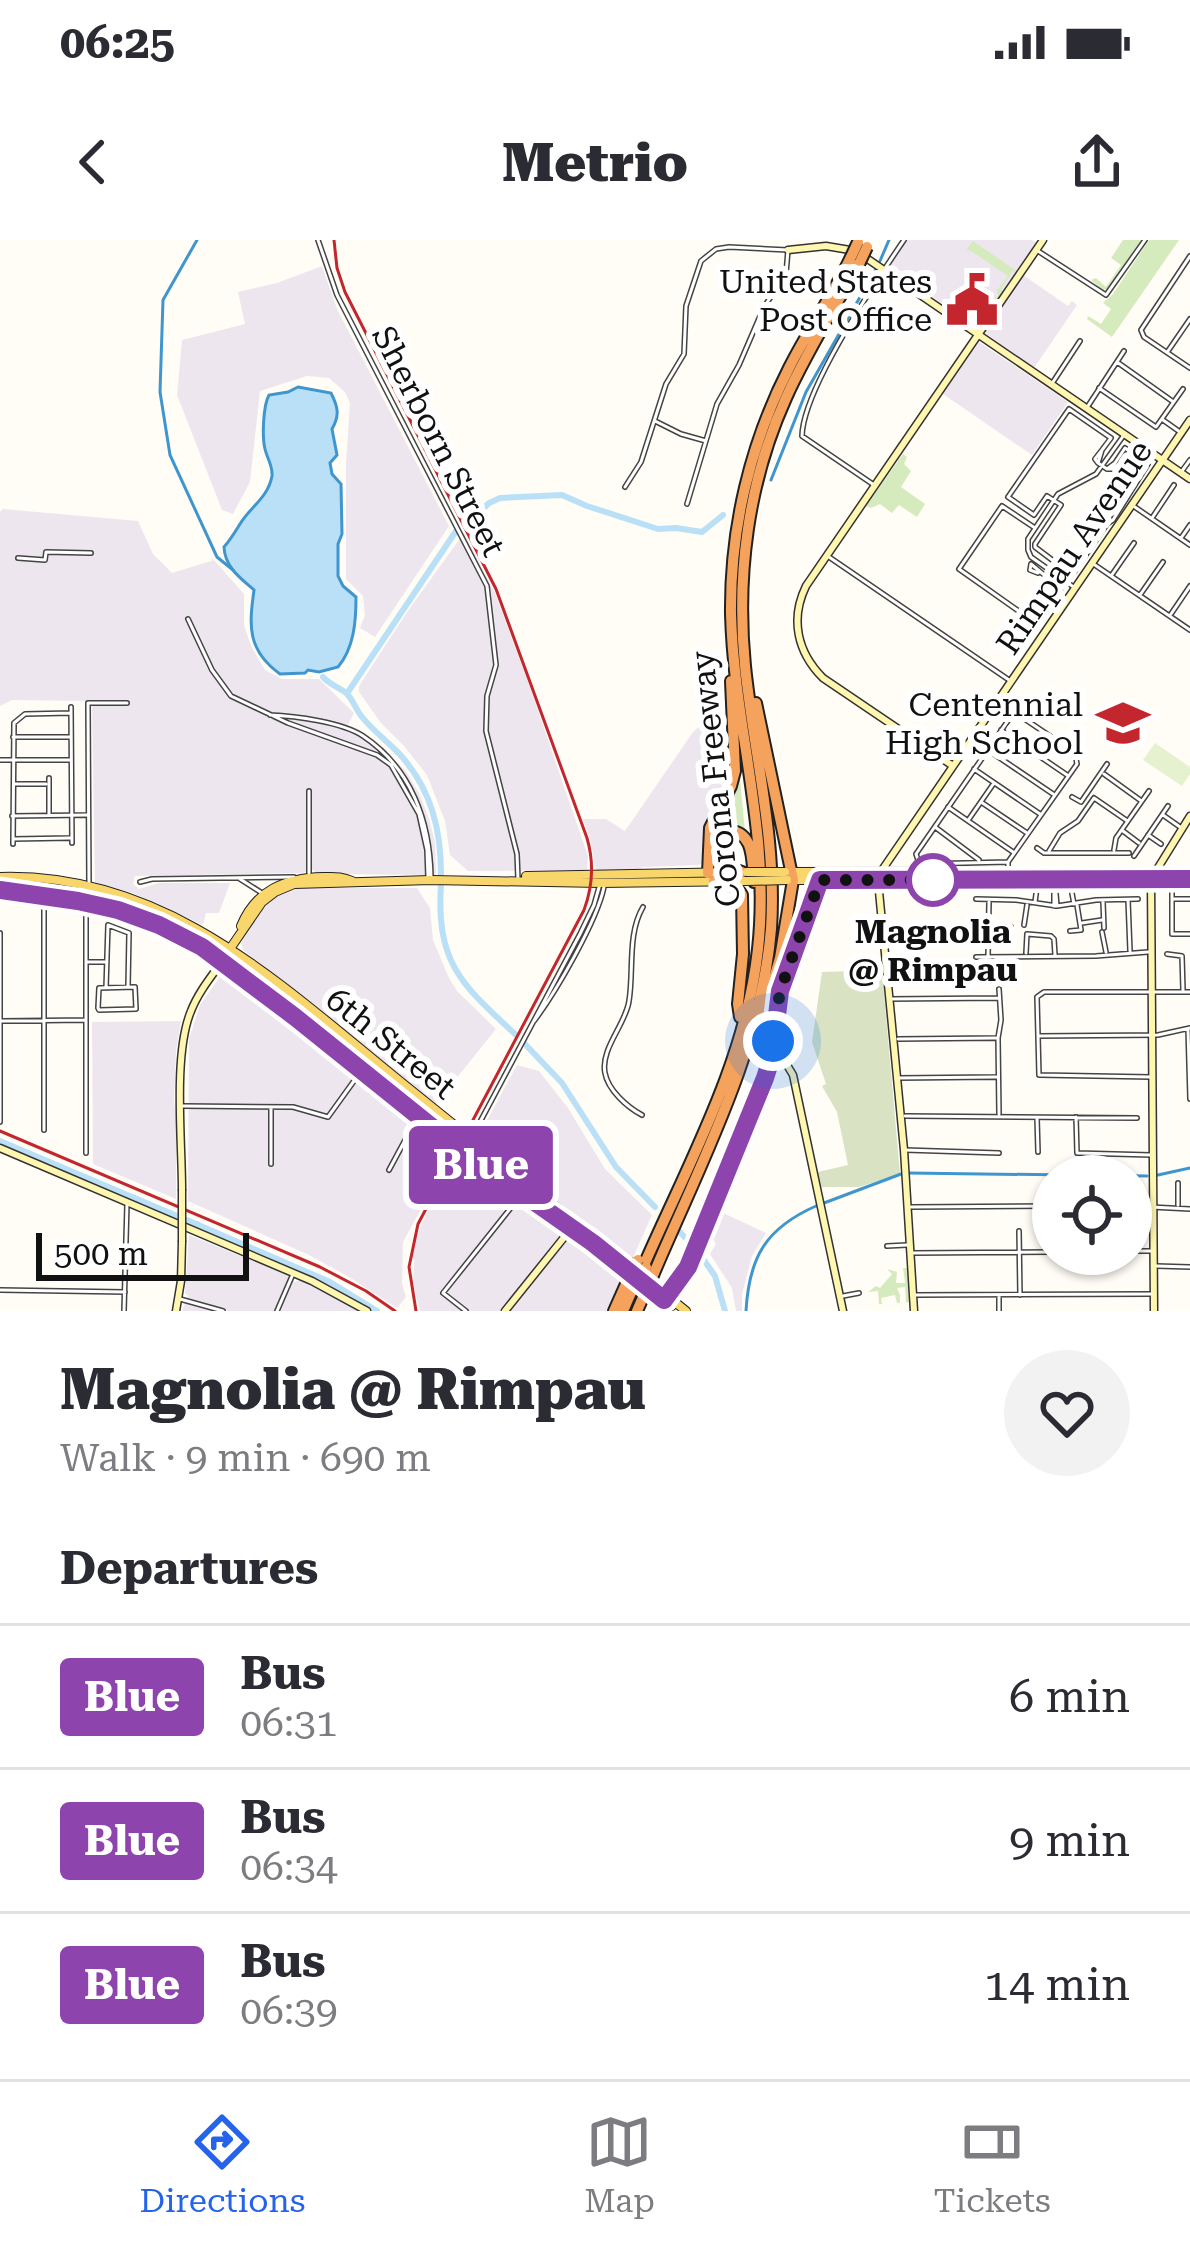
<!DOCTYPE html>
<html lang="en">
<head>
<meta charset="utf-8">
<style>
  :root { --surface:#fff; --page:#f2f2f3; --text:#2b2b33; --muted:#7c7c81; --line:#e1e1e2; --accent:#2563eb }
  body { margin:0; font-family:"Roboto Serif",serif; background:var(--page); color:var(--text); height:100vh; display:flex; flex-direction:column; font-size:45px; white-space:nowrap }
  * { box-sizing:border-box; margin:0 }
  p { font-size:39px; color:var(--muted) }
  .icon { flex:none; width:66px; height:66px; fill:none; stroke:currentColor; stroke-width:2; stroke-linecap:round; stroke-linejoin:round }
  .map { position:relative; height:1071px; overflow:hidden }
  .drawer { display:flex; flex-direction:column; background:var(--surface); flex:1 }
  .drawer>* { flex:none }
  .badge { padding:0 24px; border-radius:9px; font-size:42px; line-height:78px }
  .controls { position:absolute; left:1032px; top:915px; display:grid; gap:24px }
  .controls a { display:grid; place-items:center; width:120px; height:120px; border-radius:50%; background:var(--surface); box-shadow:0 3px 9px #0004; font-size:60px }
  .scale { position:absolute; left:36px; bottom:30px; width:213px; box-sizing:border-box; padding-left:12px; border:6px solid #111; border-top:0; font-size:33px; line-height:42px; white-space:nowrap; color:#111; -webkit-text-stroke:9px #fff; paint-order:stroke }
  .you { position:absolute; width:60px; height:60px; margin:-30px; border:9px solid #fff; border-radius:50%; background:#1a73e8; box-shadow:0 0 0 18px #1a73e833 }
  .map>.badge { position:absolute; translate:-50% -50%; box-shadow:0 0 0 6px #fff }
  h2 { padding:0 60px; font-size:45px; line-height:108px }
  .round { display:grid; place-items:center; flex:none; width:126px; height:126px; border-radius:63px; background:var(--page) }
  .headline { display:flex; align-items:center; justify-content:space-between; height:204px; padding:0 60px }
  h1 { font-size:57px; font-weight:800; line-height:90px }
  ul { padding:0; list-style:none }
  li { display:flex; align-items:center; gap:36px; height:144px; padding:0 60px; border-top:3px solid var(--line) }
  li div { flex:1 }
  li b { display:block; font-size:45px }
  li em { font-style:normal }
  li .badge { min-width:132px; font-weight:700; text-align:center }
  .status { display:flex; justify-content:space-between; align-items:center; height:84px; padding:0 60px; background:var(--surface); direction:ltr }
  .status svg { height:33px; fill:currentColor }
  header { display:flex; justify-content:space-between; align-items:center; height:156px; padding:0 60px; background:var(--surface); font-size:54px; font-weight:800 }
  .tabs { display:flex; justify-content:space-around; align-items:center; height:168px; border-top:3px solid var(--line); background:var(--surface); font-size:33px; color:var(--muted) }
  .tabs a { display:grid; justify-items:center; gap:6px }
  .tabs .selected { color:var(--accent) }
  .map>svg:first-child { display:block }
  .industrial { fill:#eee6ef }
  .green { fill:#d5ebbd }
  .cemetery { fill:#d9e3c4 }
  .pitch { fill:#e6f2cf }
  .water { fill:#b9e0f7; stroke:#3f96cf; stroke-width:3 }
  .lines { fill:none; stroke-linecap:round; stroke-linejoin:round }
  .stream { stroke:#3f96cf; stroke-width:3 }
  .canal { stroke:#b9e0f7; stroke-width:6 }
  .street-casing { stroke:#444; stroke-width:6 }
  .secondary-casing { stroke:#333; stroke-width:9 }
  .primary-casing { stroke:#222; stroke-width:10 }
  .highway-casing { stroke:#222; stroke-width:14 }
  .street { stroke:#fff; stroke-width:3 }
  .secondary { stroke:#fff6b0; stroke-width:6 }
  .primary { stroke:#f9d66b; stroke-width:8 }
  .highway { stroke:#f5a25d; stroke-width:10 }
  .rail { stroke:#c4262e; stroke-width:3 }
  .secondary-bridge-casing { stroke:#333; stroke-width:9; stroke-linecap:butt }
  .primary-bridge-casing { stroke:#222; stroke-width:10; stroke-linecap:butt }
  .highway-bridge-casing { stroke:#222; stroke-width:14; stroke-linecap:butt }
  .secondary-bridge { stroke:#fff6b0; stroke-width:6 }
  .primary-bridge { stroke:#f9d66b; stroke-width:8 }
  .highway-bridge { stroke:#f5a25d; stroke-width:10 }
  .line-casing { stroke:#fff; stroke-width:27 }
  .line { stroke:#8e44ad; stroke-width:18 }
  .walk { stroke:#111; stroke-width:12; stroke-dasharray:0 21.6 }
  .stop-dot { fill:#fff; stroke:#8e44ad; stroke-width:6 }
  .labels { text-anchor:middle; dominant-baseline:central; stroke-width:12; stroke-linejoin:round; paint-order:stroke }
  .poi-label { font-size:33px; fill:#111; stroke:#fff; text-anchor:end }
  .street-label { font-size:33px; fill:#111; stroke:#fff }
  .stop-label { font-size:33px; font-weight:bold; fill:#111; stroke:#fff }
</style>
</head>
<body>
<div class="status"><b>06:25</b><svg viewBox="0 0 49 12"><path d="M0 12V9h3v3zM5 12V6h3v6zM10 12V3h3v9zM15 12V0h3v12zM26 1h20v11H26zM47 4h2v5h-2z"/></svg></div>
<header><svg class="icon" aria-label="back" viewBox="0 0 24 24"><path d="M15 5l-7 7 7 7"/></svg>Metrio<svg class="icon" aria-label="share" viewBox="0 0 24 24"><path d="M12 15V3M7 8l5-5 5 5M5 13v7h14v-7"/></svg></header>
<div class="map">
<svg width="1190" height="1071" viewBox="0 0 1190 1071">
  <rect width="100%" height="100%" fill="#fffdf5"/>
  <path class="industrial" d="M907,0H1032L1038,4L978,88L891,29L890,25Z
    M322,26L337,69L449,286L375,397L360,388L365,375L363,356L346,339V223L350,163L345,152L329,138L307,136L260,151L250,242L233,274L222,270L177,155L182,100L245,84L238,52L277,43Z
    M1023,35L1068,66L1072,61L1077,65L1034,128L985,93Z
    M979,102L1068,162L1032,215L943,154Z
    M3,269L138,281L153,314L172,333L214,320L244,354V385L251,406L265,430L282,439H319L354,473L348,485L362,491L406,531L420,555L429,579L435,602L436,635L317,634L313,630L302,633L135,636L133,644L139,649L159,643H230L219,673H206L203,685L130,652L95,645L92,461L12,460L0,466V272Z
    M464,293L495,353L527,439L588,616L587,630L468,631L450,615L445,581L427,535L404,506L381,483L359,452V446L407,372Z
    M721,467L725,537L722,556L705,595L704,621L699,625L644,627L635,630H596L591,603L583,579H606L625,591L693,492Z
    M297,648H417L430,668L433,700L449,738L457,751L496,789L435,865L243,710L241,703L263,668L281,653Z
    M224,731L265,760L419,886L453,911L403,1002L402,1044L406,1057L397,1068L349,1037L309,1015L188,961L189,799L200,765Z
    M181,781L176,811L174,861L176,874V959L93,924L92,782Z
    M517,825L539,831L568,868L605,929L652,975L631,1022L479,901L478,897Z
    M458,916L513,953L521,963L526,962L562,987L564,992L574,997L623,1037L606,1071H420L413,1043L414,1019L411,1018L413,1007L423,981Z
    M717,970L766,993L752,1016L742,1054V1071H736L732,1048L710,1014L716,1004L707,990Z
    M189,995L285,1034L295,1042L300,1040L359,1071H182L188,1056L185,1053Z"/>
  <path class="green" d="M1123,0H1142L1108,49L1103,50L1091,40L1096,38L1106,47L1121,25L1111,18Z
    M1149,0H1179L1112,97L1087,79L1088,76L1101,84L1111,69L1103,63L1113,54Z
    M973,1L1018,32L1013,31L1002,48L1003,54L993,66L991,61L998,56L997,50L1008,36L971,11L966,10Z
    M903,214L907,217L904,224L911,231L901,247L925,264L917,277L899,265L892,273L880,264L871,268L866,266Z
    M739,528L745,592L715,591L713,594Z
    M903,1028H909L911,1061L906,1063L905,1047L897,1048L900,1055V1063H897L895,1055L881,1058L882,1064H879L878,1051L868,1052L876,1046L880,1048L892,1034L887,1029L897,1032L896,1043H905Z"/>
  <path class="cemetery" d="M882,730L900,934L859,947H821L818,932L848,925L837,872L822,846L826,844L812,802L822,732Z"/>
  <path class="pitch" d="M1155,503L1190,527V534L1182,546L1143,520Z"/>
  <path class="water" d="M298,147L331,153C338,167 340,175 332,189L337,215L330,223L332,234L341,244L342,294L338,304V336L343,346L356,357C356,382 354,408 338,427L319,432L308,430L305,433L280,434C247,410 249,386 254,350C239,337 225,327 224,307C231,299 235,292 240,284C250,267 268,258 272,236C273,226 267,218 265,209C262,197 263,166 269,155L288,152Z"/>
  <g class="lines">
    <path class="stream" d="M197,0L163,60L160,152L170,215L217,317L233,330
      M880,21L889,0
      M771,240L806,152L876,29
      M15,909L16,907
      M47,922L48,920
      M908,933L1147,936
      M1158,935L1190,928
      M139,962L141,960
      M824,963L901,934
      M176,977L177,976
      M198,983V985
      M296,1029V1027
      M367,1065H368
      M746,1071C749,1017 766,988 816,966"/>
    <path class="canal" d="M467,284L489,263L500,258L562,255L587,266L658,289L676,288L702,292L723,275
      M323,437C330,445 339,447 346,453C353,459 356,470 362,477C374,492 391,504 403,518C432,552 441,591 441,634
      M348,452L456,291
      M441,644C436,723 461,744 515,794
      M524,803L562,843L616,927L655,967
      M0,901L177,976
      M187,980L330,1042L377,1071
      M678,990L692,1005
      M699,1013L715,1036L725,1071"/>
    <g class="street-casing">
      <path id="street" d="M318,0L337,55L487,346L496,425L487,456L486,491L517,614L518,639
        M1038,11L1106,55L1145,0
        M1190,16L1141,90L1144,97L1190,128
        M1168,111L1190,79
        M1117,122L1172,161
        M1053,142L1080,101
        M1099,148L1156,187L1183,149
        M1088,166L1124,111
        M1163,180L1180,192
        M655,181L681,194L706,201
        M425,196L461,263
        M1102,210L1111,198L1069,169L1008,257L1034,275L1047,256L1061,265L1035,304V307L1072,335L1107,284L1113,280L1148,224L1125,208L1115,223
        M1102,210L1098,223L1095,219Z
        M1098,223L1107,229L1115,223L1113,229H1107
        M1182,231L1190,220
        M874,245L802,196C803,149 876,41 904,0
        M625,247L641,222L666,144L684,114L686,66L701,21L716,9L729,7L788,10L786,34L764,67L739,125L717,164L687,264
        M1132,265L1190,305
        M1152,278L1174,245
        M1035,288L1002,266L959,329L1037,384L1061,349L1031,324L1030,330L1038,333
        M1181,298L1190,285
        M829,317L1009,440
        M18,318L45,320L46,312L91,313
        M1092,323L1190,390
        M1111,336L1134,303
        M1075,348L1031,317L1028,310V299L1058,254L1096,234L1124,195
        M1140,355L1163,322
        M1171,374L1190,346
        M188,379L212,430L231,456L288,483L377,515L391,525L419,574L427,610L428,638
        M1004,465L1075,513L1077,524L1008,622V630
        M71,467L72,603
        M270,475C295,476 342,482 363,496C411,528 430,581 431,637
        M1001,490L1067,535
        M13,497H69
        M988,510L1053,554
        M0,520H71
        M974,529L1040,574
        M1104,534L1140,560
        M49,538V574
        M14,544H46
        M309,551V633
        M1072,557L1081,562L1107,524
        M1094,558L1126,580
        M981,562L1027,593
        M948,567L1013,612
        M1163,575L1180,587
        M12,576L87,575
        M969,579L994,543
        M935,587L979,620
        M1123,591L1139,603
        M1148,595L1161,604
        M13,599L70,598
        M13,604L14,483L25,474L71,473
        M1037,608L1044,613H1129
        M1114,610L1116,598L1149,551
        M1049,611L1060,593L1078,581L1094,558
        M1134,616L1168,566
        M1008,622L922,624L918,620L916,614L1014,472
        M240,639L262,653
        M1054,641V666
        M1055,641L1057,666
        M140,642L152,639L294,637
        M1172,646V694H1190
        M1071,648L1074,664
        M44,657V890
        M976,659L1016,660L1057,666L1096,660L1138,659
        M1174,659H1190
        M1128,660L1130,711
        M1035,662L1037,647
        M1103,662L1104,688
        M1082,683L1102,680
        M1024,685L1027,665
        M990,688L1011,687
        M1070,691L1081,690L1077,665
        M1102,692L1106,712
        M0,693V882
        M1026,713L1027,694L1051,696L1054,699L1055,715
        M1167,714L1182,716L1183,750
        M976,717L1096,716L1148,712
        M988,717L989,662
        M87,722H105
        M135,747L136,769L99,770L98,768L99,748Z
        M106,748L108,685L129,693L128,747
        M889,759L999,758
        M2,781L86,780
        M534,781C556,752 597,681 604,647
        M1188,789L1190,859
        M1038,796L1158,795L1190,788
        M898,799L996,798
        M1151,837L1039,835L1037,757L1044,752H1190
        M898,838L996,837
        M183,866L293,867L328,877L359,834
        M271,867V924
        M999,874L998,798L1001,780L999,749
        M642,875C627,867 608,850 605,833C600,809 626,784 629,761C634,731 627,694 643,667
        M905,876L1137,878
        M1076,877L1077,913L1151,915
        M1037,878L1038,912
        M472,897L580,694L594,665L600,644
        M905,910L999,913
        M86,913V663L89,646L88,463H127
        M389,930L417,878
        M1178,965V943
        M1131,966L1190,969
        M911,967L1053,966
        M1019,991L1020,1055
        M887,1006L907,1005
        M1131,1011H1151
        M911,1013L1053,1012
        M1156,1026L1190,1027
        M0,1050L125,1052
        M915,1055L1152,1054
        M843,1056L859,1053
        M180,1059L223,1071
        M124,1071L127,964
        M277,1071L293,1034
        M466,1071L443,1053L521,955
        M999,1071V1055"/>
    </g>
    <g class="secondary-casing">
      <path id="secondary" d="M788,10L826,6L856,11L1190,239
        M953,526L823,438C797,412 790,379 806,346L1043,0
        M771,816L787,825L793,835L843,1071
        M0,908L312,1041L367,1071
        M182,949C182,900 173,814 191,771C198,753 210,738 221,723
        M666,1057L688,1027L765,838L771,816L780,751L821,632
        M176,1071L181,1041L182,1002
        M505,1071L570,990
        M914,1071L904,910L878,641L880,633L1190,180
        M1154,1071L1151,639L1190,576"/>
    </g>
    <g class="primary-casing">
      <path id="primary" d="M786,632L1190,631
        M526,636L739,632
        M0,637C171,632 288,752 412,851C486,911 560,969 633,1029
        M789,640L1190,639
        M0,650L99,666L183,696L295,777L464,913L616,1021
        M241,686C256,650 285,638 323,637C335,637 341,636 352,641
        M221,722L262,662L275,652L294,644L431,640L601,643L747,641
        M650,1042L686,1071
        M646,1046L672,1066"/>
    </g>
    <g class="highway-casing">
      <path id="highway" d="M756,463L793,640L780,718L759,790
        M742,632C719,625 696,610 726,590C755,591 752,620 754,642
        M708,633L710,588L731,546L735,531L731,441
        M714,641C725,643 736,644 742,655L743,714L738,764L740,777
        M644,1025C688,924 746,821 758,709C771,593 734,488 731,374C730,289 750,204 789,128C808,90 833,55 851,17
        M654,1033C701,922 761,811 771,689C777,599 754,514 745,426C736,335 748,242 786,158C807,111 835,67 860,22
        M614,1071L626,1044
        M623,1071L633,1048
        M637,1071L644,1055"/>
    </g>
    <use href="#street" class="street"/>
    <use href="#secondary" class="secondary"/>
    <use href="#primary" class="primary"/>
    <use href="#highway" class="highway"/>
    <path class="rail" d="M334,0L337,28L345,52L496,349L587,598C594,622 593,646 584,670L418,984L409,1027L416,1071
      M0,891L320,1027L366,1051L395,1071"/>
    <g class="secondary-bridge-casing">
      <path id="secondary-bridge" d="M182,949V1002"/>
    </g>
    <g class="primary-bridge-casing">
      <path id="primary-bridge" d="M747,632H785
        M747,641L787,640"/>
    </g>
    <g class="highway-bridge-casing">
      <path id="highway-bridge" d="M851,17L858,2
        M860,22L867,7
        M626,1044L638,1020
        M636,1050L646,1027
        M644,1055L654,1033"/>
    </g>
    <use href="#secondary-bridge" class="secondary-bridge"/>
    <use href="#primary-bridge" class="primary-bridge"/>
    <use href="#highway-bridge" class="highway-bridge"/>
  </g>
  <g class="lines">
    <g class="line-casing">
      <path id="line" d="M0,650L78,661L118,670L159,685L202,707L295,777L458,908L593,1003L664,1060L688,1027L765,838L772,816L780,751L820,640L1190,639"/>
    </g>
    <use href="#line" class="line"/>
    <path class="walk" d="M773,801L780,751L820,640H940H933"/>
  </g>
  <defs>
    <g id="civic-bare" transform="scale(4.14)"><path d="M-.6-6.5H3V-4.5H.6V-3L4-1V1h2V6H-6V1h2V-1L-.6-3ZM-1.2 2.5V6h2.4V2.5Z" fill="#c4262e" stroke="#fff" stroke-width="2.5" paint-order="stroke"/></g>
    <g id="school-bare" transform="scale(4.14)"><path d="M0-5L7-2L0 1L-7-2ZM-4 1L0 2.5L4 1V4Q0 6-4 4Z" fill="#c4262e" stroke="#fff" stroke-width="2.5" paint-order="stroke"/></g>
  </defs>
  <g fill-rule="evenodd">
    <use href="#civic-bare" x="972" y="60"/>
    <use href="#school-bare" x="1123" y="483"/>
  </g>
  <circle class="stop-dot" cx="933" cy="640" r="24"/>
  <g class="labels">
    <g class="poi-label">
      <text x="932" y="41">United States<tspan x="932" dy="38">Post Office</tspan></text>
      <text x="1083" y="464">Centennial<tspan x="1083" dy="38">High School</tspan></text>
    </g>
    <g class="street-label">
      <text transform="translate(439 201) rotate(63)">Sherborn Street</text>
      <text transform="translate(1074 307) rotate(-56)">Rimpau Avenue</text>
      <text transform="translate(715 539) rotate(-96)">Corona Freeway</text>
      <text transform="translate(391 803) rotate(39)">6th Street</text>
    </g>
    <g class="stop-label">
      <text x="933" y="691">Magnolia<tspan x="933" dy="38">@ Rimpau</tspan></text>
    </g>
  </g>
</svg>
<div class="controls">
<a><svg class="icon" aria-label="locate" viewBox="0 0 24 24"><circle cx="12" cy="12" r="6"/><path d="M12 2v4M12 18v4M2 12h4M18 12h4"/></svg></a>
</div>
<div class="scale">500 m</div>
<div class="you" style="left:773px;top:801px"></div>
<b class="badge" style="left:481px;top:925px;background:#8e44ad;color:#fff">Blue</b>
</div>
<section class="drawer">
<div class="headline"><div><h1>Magnolia @ Rimpau</h1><p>Walk · 9 min · 690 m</p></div><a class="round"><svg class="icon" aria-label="heart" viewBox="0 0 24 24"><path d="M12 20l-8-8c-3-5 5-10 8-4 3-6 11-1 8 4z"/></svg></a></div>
<h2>Departures</h2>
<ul>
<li><span class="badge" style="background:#8e44ad;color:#fff">Blue</span><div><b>Bus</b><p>06:31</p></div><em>6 min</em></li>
<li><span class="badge" style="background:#8e44ad;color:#fff">Blue</span><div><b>Bus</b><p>06:34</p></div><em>9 min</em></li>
<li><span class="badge" style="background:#8e44ad;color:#fff">Blue</span><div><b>Bus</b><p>06:39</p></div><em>14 min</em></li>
</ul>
</section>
<nav class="tabs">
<a class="selected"><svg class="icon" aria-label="directions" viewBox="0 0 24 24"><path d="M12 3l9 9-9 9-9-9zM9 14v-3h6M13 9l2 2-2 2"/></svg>Directions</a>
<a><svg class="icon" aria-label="map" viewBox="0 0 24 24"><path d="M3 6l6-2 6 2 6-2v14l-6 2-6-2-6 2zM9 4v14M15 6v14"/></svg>Map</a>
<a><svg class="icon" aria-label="tickets" viewBox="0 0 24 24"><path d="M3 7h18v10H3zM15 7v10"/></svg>Tickets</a>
</nav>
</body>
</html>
